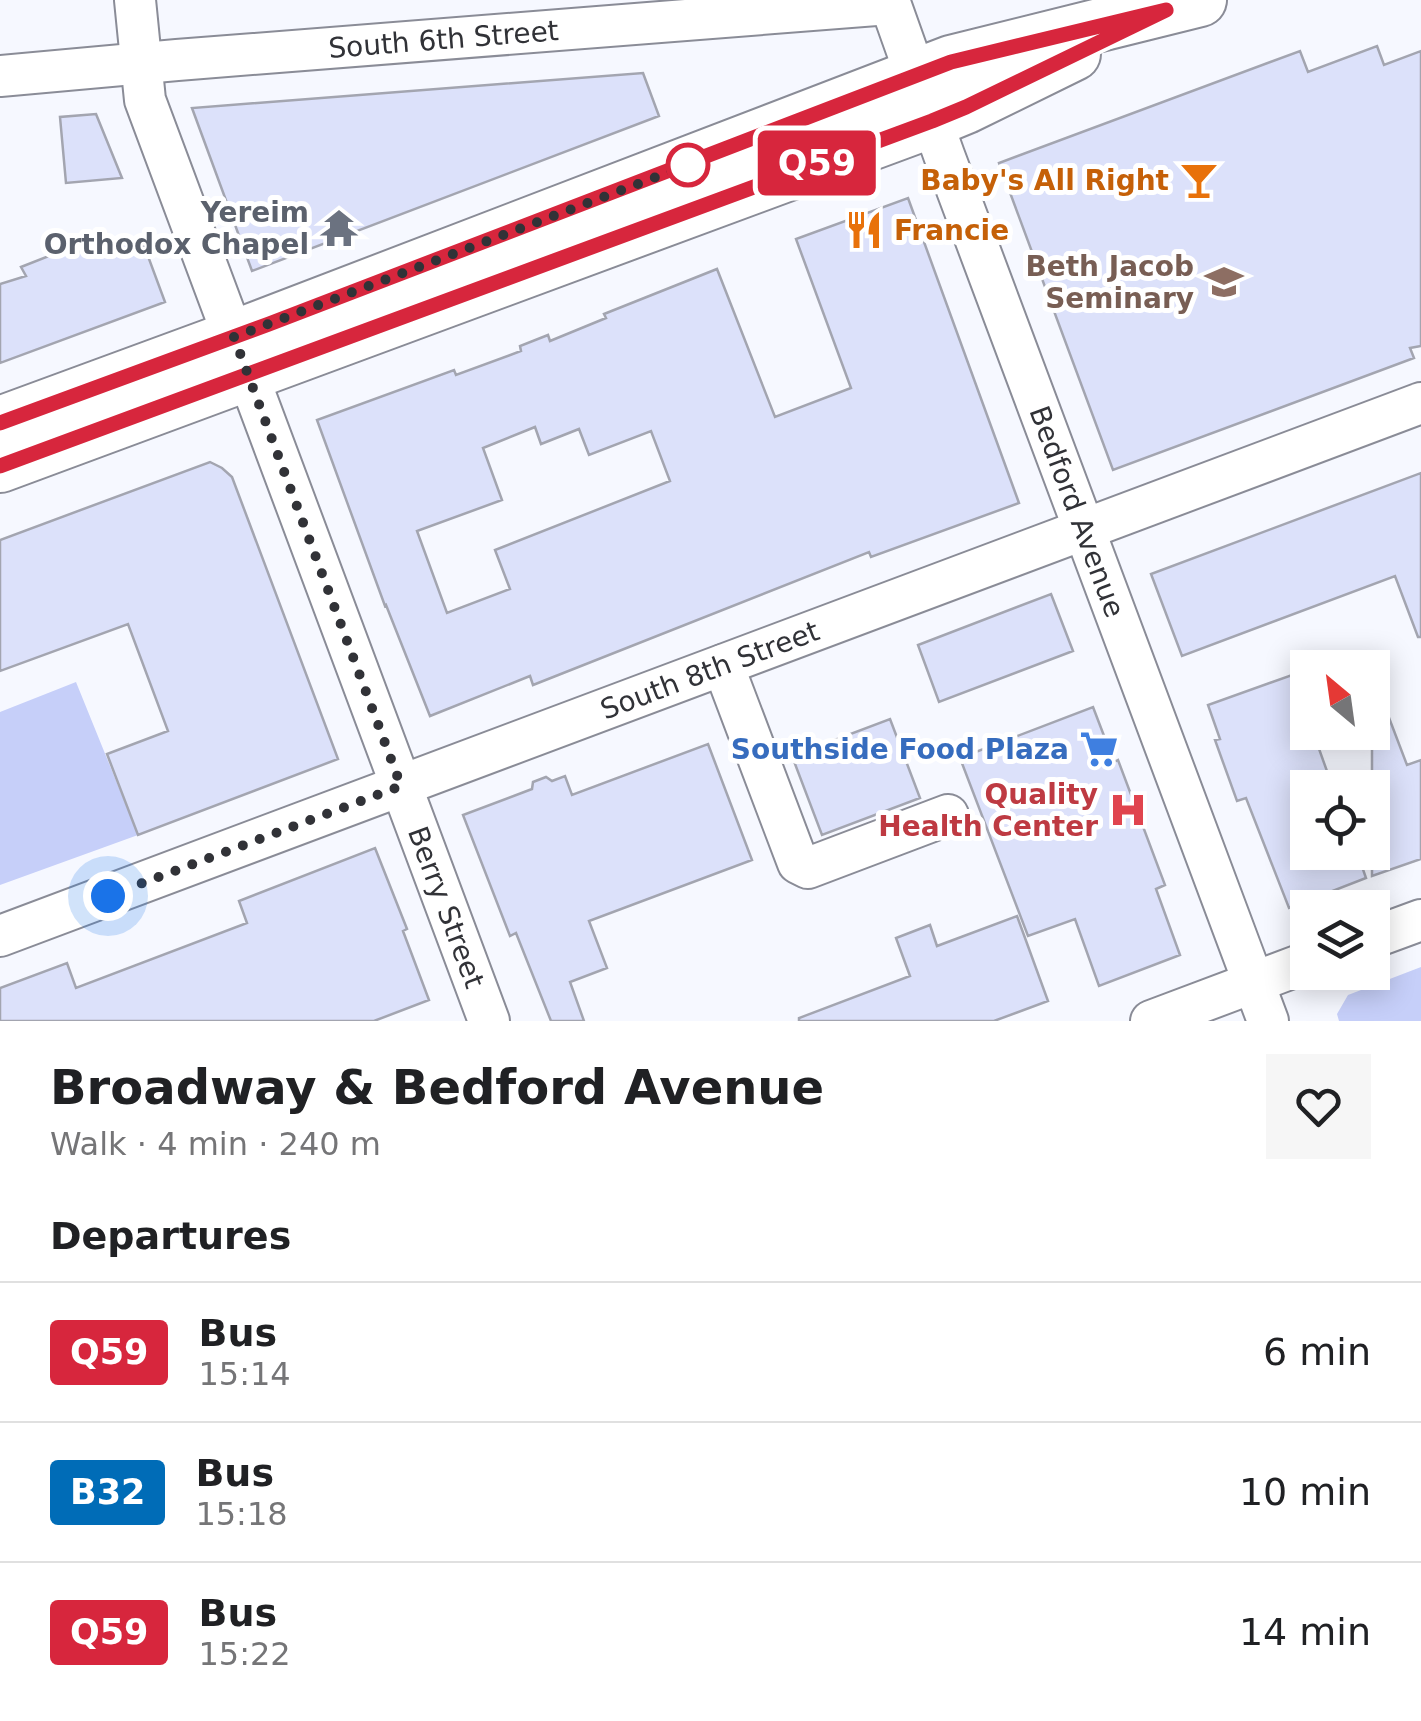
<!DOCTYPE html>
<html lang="en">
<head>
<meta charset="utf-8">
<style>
  :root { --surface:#fff; --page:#f6f6f6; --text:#202124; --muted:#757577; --line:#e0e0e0 }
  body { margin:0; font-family:"DejaVu Sans",sans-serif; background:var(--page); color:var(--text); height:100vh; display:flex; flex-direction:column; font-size:38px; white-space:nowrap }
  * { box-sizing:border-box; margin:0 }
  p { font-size:32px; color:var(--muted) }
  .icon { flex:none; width:55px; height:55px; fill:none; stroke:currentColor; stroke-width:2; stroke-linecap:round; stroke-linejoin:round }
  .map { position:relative; height:1021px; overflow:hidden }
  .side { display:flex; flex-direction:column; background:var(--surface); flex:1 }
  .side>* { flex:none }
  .badge { padding:0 20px; border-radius:8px; font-size:35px; line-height:65px }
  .needle { width:65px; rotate:331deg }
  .tools { position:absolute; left:1290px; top:650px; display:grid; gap:20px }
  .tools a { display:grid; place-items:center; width:100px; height:100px; border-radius:0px; background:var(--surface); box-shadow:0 5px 25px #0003; font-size:50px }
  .you { position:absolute; width:50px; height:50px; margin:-25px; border:8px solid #fff; border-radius:50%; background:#1a73e8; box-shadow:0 0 0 15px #1a73e833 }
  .map>.badge { position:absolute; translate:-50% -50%; box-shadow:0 0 0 5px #fff }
  h2 { padding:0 50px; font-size:38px; line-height:90px }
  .round { display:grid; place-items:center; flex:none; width:105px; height:105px; border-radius:0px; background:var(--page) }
  .summary { display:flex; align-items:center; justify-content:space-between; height:170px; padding:0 50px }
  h1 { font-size:48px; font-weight:800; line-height:75px }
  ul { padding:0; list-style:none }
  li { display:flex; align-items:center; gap:30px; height:140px; padding:0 50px; border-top:2px solid var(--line) }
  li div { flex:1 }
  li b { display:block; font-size:38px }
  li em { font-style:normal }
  li .badge { min-width:110px; font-weight:700; text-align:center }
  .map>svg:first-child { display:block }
  .green { fill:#c6cff9 }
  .building { fill:#dce1fa; stroke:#a3a5b0; stroke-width:2.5; fill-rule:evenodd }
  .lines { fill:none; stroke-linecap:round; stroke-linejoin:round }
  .minor-casing { stroke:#8a8c97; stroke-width:44 }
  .major-casing { stroke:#8a8c97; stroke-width:56 }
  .minor { stroke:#fff; stroke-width:40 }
  .major { stroke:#fff; stroke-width:52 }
  .line-casing { stroke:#fff; stroke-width:22 }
  .line { stroke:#d7263d; stroke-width:15 }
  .walk { stroke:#313237; stroke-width:10; stroke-dasharray:0 18 }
  .stop-dot { fill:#fff; stroke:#d7263d; stroke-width:5 }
  .labels { text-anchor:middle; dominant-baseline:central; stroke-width:10; stroke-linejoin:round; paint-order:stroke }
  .street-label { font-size:28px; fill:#313237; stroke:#fff }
  .food-label { font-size:28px; font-weight:bold; fill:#c56008; stroke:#fff; text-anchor:end }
  .worship-label { font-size:28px; font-weight:bold; fill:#5b616d; stroke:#fff; text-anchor:end }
  .education-label { font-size:28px; font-weight:bold; fill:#785e54; stroke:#fff; text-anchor:end }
  .shop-label { font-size:28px; font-weight:bold; fill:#366cbe; stroke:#fff; text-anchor:end }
  .health-label { font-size:28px; font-weight:bold; fill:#be3a42; stroke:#fff; text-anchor:end }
</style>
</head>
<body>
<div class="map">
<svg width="1421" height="1021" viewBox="0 0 1421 1021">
  <rect width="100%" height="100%" fill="#f6f8ff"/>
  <path class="green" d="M76,682L138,835L0,885V712Z
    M1421,967V1021H1339L1337,1014L1348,995Z"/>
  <path class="building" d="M1377,46L1384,65L1421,51V346L1410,348L1414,358L1113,470L999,163L1300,51L1308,72Z
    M643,73L659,116L252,271L192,108Z
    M96,114L122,178L66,183L60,117Z
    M908,198L1019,503L871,557L869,552L533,685L530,676L430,716L386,605L385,606L317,420L454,370L456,375L521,351L520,346L548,335L550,341L606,318L604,314L717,269L775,417L851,388L796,239ZM535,427L541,444L579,429L589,455L651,431L670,481L495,550L510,589L447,613L417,531L502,500L483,448Z
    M142,240L165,302L0,363V284L26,276L21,267L59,252L60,255Z
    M210,462L222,468L232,477L338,759L138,835L107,754L168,731L128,624L0,671V540Z
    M1421,473V637H1418L1395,576L1182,656L1151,574Z
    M1051,594L1073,651L939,702L918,645Z
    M1292,675L1308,717V732H1313L1333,788H1308V852H1357L1366,878L1289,908L1246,798L1237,801L1215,740L1220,739L1208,705Z
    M1375,681L1407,765L1421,760V859L1372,876V682Z
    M1093,707L1114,762L1118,760L1165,885L1156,889L1180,955L1099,986L1075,919L1028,936L960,758Z
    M890,719L920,798L822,835L792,756Z
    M708,744L752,860L589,921L607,968L570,982L584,1021H551L516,933L510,936L463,815L532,789L533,782L546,777L552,781L565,776L572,795Z
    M375,848L407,929L403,931L429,1000L374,1021H0V988L67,963L76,988L247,923L239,901Z
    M1017,916L1048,1001L994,1021H799V1018L910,976L896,938L930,925L937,946Z"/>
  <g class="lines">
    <g class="minor-casing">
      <g id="minor">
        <path id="s1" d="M135,0L145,100L489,1021"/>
        <path id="s2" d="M889,0L944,155L1268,1021"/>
        <path id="s3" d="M0,76L177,60L889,4"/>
        <path d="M723,665L798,863L808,868L948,815"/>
        <path id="s4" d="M0,936L1421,403"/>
        <path d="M1372,938L1421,920"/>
        <path d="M1151,1021L1308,962"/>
      </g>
    </g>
    <g class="major-casing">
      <path id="major" d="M0,423L234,337L951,62L1200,0
        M0,466L932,121L966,107L1074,54"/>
    </g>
    <use href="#minor" class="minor"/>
    <use href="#major" class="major"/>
  </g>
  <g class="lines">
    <g class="line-casing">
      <path id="line" d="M0,423L269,324L951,62L1166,10L966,107L932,121L0,466"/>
    </g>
    <use href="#line" class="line"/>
    <path class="walk" d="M108,896L401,786L234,337L688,165"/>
  </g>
  <defs>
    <g id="bar-bare" transform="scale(3)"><path d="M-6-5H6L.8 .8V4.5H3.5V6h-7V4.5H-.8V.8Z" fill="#e8710a" stroke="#fff" stroke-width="2.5" paint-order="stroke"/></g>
    <g id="temple-bare" transform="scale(3)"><path d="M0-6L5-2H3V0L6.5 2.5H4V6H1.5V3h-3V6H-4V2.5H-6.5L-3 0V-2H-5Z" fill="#6b7280" stroke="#fff" stroke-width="2.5" paint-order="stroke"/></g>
    <g id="restaurant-bare" transform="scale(3)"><path d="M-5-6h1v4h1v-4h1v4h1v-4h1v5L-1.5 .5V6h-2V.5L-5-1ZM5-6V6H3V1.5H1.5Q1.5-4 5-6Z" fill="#e8710a" stroke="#fff" stroke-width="2.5" paint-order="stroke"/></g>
    <g id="school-bare" transform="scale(3)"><path d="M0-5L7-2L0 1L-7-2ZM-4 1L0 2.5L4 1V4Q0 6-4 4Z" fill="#8d6e63" stroke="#fff" stroke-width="2.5" paint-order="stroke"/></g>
    <g id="supermarket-bare" transform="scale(3)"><path d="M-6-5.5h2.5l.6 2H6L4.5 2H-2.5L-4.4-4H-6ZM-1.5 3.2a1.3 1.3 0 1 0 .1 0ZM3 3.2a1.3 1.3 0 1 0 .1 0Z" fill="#3f7fe0" stroke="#fff" stroke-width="2.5" paint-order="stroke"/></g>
    <g id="hospital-bare" transform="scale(3)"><path d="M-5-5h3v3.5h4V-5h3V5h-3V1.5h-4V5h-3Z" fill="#e0444e" stroke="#fff" stroke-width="2.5" paint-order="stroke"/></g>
  </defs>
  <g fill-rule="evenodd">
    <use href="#bar-bare" x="1199" y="180"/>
    <use href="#temple-bare" x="339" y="228"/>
    <use href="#restaurant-bare" x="864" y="230"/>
    <use href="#school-bare" x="1224" y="282"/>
    <use href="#supermarket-bare" x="1099" y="749"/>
    <use href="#hospital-bare" x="1128" y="810"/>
  </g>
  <circle class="stop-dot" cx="688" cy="165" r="20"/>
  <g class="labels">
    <g class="street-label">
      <text stroke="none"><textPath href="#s3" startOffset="445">South 6th Street</textPath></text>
      <text stroke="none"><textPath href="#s2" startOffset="545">Bedford Avenue</textPath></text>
      <text stroke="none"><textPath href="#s4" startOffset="758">South 8th Street</textPath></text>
      <text stroke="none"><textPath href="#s1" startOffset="962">Berry Street</textPath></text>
    </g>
    <g class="food-label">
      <text x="1169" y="180">Baby's All Right</text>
      <text x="894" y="230" text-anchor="start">Francie</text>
    </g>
    <g class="worship-label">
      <text x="309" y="212">Yereim<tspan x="309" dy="32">Orthodox Chapel</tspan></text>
    </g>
    <g class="education-label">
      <text x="1194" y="266">Beth Jacob<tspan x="1194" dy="32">Seminary</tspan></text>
    </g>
    <g class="shop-label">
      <text x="1069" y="749">Southside Food Plaza</text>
    </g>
    <g class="health-label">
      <text x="1098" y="794">Quality<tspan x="1098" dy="32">Health Center</tspan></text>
    </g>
  </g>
</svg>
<div class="tools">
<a><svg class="needle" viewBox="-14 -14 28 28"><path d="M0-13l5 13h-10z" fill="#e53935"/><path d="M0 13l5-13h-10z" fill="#757577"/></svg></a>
<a><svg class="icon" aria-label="locate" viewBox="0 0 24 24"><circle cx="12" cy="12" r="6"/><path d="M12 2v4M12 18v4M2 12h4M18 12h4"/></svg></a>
<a><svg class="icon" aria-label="layers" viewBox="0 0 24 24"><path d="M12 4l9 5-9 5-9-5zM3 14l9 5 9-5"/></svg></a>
</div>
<div class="you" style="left:108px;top:896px"></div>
<b class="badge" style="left:817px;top:163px;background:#d7263d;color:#fff">Q59</b>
</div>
<section class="side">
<div class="summary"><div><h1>Broadway &amp; Bedford Avenue</h1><p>Walk · 4 min · 240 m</p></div><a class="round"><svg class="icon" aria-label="heart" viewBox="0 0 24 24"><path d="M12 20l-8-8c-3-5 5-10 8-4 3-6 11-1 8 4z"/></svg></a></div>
<h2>Departures</h2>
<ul>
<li><span class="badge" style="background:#d7263d;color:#fff">Q59</span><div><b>Bus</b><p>15:14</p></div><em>6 min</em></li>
<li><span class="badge" style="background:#006cb7;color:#fff">B32</span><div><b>Bus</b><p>15:18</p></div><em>10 min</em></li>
<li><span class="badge" style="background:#d7263d;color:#fff">Q59</span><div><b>Bus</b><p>15:22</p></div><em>14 min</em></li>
</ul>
</section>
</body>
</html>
